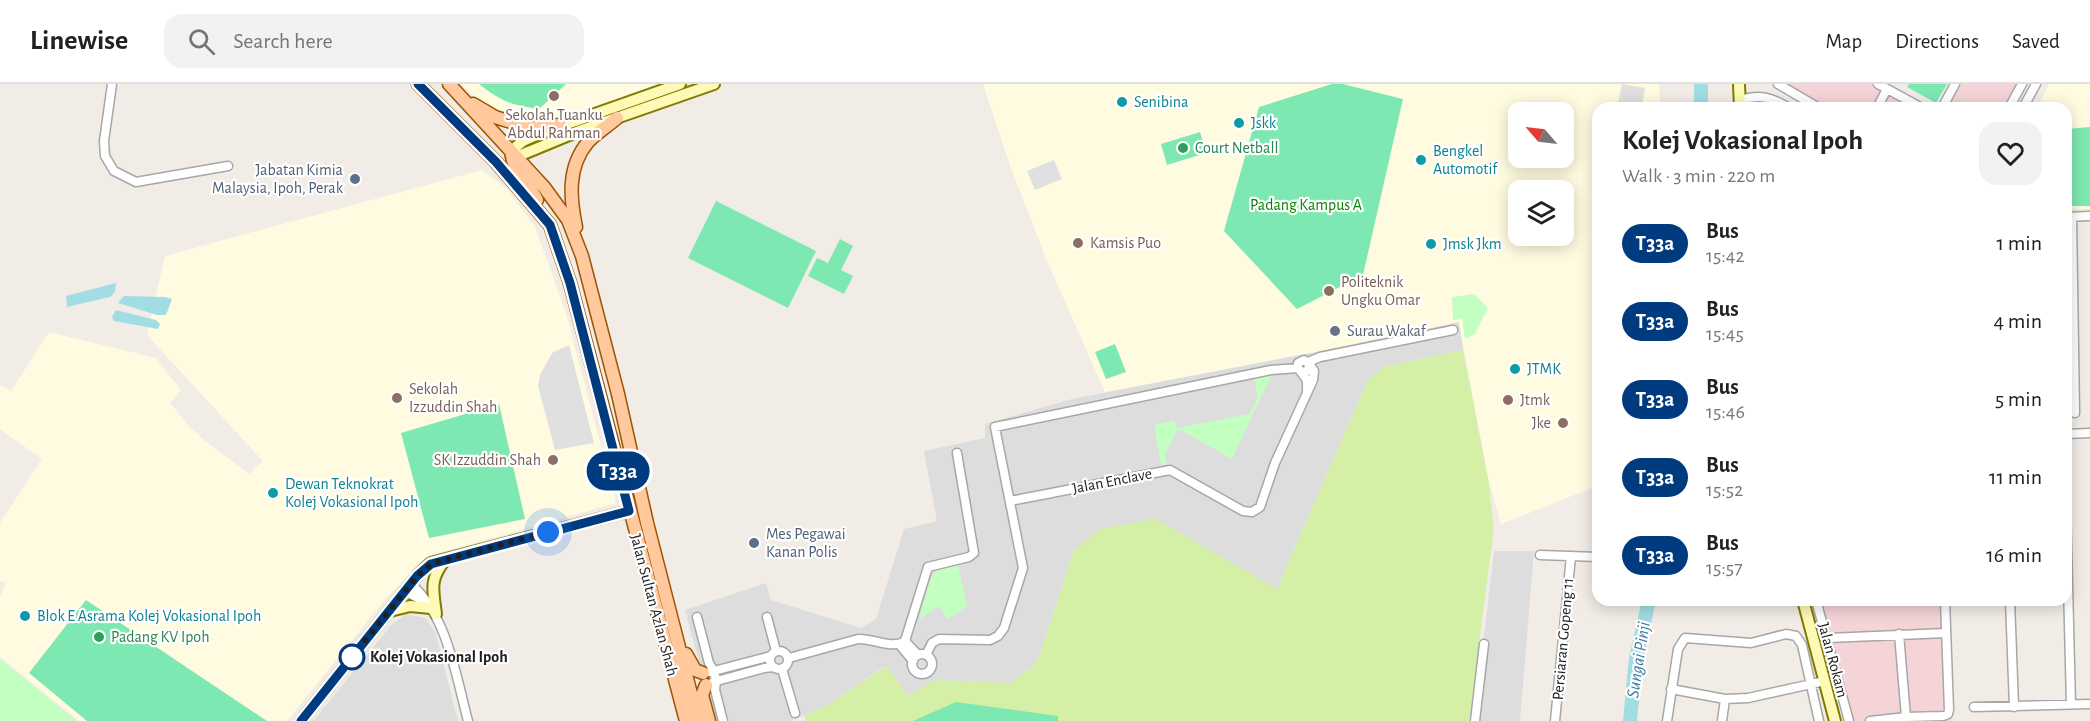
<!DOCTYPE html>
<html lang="en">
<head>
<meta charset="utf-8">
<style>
  :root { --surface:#fff; --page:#f2f2f2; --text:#222; --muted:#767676; --line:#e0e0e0 }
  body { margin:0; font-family:"Alegreya Sans",sans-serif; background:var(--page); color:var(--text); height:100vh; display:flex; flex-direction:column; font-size:22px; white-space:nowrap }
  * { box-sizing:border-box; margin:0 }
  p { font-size:20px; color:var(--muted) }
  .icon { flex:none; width:33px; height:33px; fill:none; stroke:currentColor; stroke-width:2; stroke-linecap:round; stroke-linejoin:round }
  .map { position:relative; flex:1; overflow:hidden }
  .details { position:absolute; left:1592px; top:18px; width:480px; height:504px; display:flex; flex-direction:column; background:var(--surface); border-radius:18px; box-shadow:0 3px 15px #0003 }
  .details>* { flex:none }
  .badge { padding:0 12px; border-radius:20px; font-size:21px; line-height:39px }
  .needle { width:39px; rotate:298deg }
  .buttons { position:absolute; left:1508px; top:18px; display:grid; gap:12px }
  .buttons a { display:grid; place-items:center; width:66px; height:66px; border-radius:12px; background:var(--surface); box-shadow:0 3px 15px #0003; font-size:30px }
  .you { position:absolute; width:30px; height:30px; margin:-15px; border:4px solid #fff; border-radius:50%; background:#1a73e8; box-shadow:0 0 0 9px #1a73e833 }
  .map>.badge { position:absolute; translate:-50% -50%; box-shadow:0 0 0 3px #fff }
  .round { display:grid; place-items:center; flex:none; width:63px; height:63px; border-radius:18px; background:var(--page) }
  .summary { display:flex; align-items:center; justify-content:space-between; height:102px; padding:0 30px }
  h1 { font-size:28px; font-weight:600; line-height:45px }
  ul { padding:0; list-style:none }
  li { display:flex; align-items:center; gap:18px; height:78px; padding:0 30px }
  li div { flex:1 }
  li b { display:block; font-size:22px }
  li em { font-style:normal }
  li .badge { min-width:66px; font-weight:700; text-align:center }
  header { display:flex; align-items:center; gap:36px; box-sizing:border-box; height:84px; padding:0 30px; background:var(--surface); border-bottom:2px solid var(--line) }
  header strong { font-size:28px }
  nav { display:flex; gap:33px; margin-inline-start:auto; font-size:21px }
  .search { width:420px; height:54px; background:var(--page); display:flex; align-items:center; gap:15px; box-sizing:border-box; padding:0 21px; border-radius:18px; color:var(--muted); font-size:22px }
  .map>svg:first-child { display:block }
  .residential { fill:#dedddd }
  .commercial { fill:#f4d4d7 }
  .education { fill:#fffbe1; fill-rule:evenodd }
  .grass { fill:#d4f0a7 }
  .park { fill:#c3ffc0 }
  .pitch { fill:#7de8b1 }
  .parking { fill:#e0e0e0 }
  .water { fill:#a2dde3 }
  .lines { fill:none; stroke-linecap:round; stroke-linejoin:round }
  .river { stroke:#a2dde3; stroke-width:14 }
  .street-casing { stroke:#a7a7a7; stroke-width:11 }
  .secondary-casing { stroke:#7e7c00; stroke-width:14 }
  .primary-casing { stroke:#9c5500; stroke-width:15 }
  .street { stroke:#fff; stroke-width:8 }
  .secondary { stroke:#fff9b6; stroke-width:10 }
  .primary { stroke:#ffc89d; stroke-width:12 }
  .line-casing { stroke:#fff; stroke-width:14 }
  .line { stroke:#003b80; stroke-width:9 }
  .walk { stroke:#202020; stroke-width:6; stroke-dasharray:0 10.8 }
  .education-dot { fill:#8d6e63; stroke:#fff; stroke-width:2 }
  .culture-dot { fill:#0f9aa8; stroke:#fff; stroke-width:2 }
  .leisure-dot { fill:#2e9e5b; stroke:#fff; stroke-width:2 }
  .service-dot { fill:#5c6f8a; stroke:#fff; stroke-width:2 }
  .worship-dot { fill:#6b7280; stroke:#fff; stroke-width:2 }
  .stop-dot { fill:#fff; stroke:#003b80; stroke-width:3 }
  .labels { text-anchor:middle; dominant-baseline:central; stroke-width:4.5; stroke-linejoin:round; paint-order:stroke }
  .culture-label { font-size:16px; fill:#0d838f; stroke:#fff; text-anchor:start }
  .education-label { font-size:16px; fill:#785e54; stroke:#fff; text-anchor:start }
  .leisure-label { font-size:16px; fill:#27864d; stroke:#fff; text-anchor:start }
  .service-label { font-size:16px; fill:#4e5e75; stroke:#fff; text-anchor:end }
  .park-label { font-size:16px; fill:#088602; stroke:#fff }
  .worship-label { font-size:16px; fill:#5b616d; stroke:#fff; text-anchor:start }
  .street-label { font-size:16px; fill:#202020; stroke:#fff }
  .stop-label { font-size:16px; font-weight:bold; fill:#202020; stroke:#fff; text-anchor:start }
  .water-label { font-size:18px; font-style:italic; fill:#3b7ba2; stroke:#fff }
</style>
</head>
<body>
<header>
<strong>Linewise</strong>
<div class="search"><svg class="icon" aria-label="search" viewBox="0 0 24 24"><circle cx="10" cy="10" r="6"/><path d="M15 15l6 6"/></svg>Search here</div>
<nav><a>Map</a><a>Directions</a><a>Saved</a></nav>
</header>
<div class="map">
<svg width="2090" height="637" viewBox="0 0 2090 637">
  <rect width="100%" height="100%" fill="#f2ece6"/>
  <path class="residential" d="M1459,238L1463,266L1383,283L1367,298L1277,505L1237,483L1074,466L1040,570L1034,581L1010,599L935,596L908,612L885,582L827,622L790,637H715L685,526L766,499L771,516L861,544L876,535L904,445L937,437L924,367L985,354V340L1072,315L1315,268Z
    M1494,467H1534L1520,637H1474Z
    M406,530L425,534L435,547L458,637H313L393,539Z"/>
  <path class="commercial" d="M1785,0H1881L1925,24H1829Z
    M1952,0H2026L2012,24H1939Z
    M1816,516H1945L1951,637H1848Z"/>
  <path class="education" d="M461,0H666L577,32L541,40L525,39L488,24Z
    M983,0H1659L1660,24H1598L1597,402L1501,440L1488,394L1459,238L1315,268L1105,308L1047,177L1011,84ZM1518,28H1563V74H1518ZM1518,106H1563V152H1518Z
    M2049,0H2090V125H2066V24H2037Z
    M482,86L506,104L535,143L566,229L616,419L428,472L387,513L287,637H79L0,573V512L6,499L0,497V439L42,375L0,345V301L11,307L49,248L156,274L181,306L170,319L188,341L204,356L249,390L263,377L147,251L165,172Z"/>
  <path class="grass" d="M1463,266L1488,394L1494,444L1469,637H806L804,631L827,622L886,582L908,612L935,596L1010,599L1034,581L1040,570L1074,466L1102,444L1156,435L1277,505L1367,298L1383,283Z"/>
  <path class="park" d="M1474,210L1488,224L1475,250L1465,255L1462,234L1453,236L1452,213Z
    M1272,290L1232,375L1181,346L1177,347L1165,370L1167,380L1161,381L1154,341L1174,336L1176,344L1250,330L1258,313L1254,294Z
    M958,481L967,522L948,535L939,522L919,535L931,493L939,485Z
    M0,575L77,637H0Z"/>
  <path class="pitch" d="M479,0H566L539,25C511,21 502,18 479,0Z
    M1332,0H1343L1403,15L1363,191L1297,225L1224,147L1259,23Z
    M1909,0H1947L1936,19L1907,3Z
    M2090,43V122H2066V45Z
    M1200,48L1206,69L1167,81L1161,60Z
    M716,117L816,167L788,224L688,174Z
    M840,155L853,162L841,186L853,192L844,210L808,192L817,174L828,179Z
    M1115,260L1126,288L1106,295L1095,268Z
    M499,320L525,435L429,454L401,349Z
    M86,516L267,637H87L29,589Z
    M956,618L1058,632V637H913Z"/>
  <path class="parking" d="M1622,0L1645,4L1642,24H1617Z
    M1054,76L1062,95L1035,106L1027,87Z
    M569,261L594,359L555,366L538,302L540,291L552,269Z"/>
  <path class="water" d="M116,199L115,208L110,213L67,223L66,212Z
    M124,212L165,213L172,215L166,231H157L118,219Z
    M116,226L156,236L160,240L158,245L114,237L112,233Z"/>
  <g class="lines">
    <path class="river" d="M1701,0V24
      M1630,637L1636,575L1649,516"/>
    <g class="street-casing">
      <path id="street" d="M112,0L104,57L105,72L114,87L136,98L228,82
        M1778,0L1819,24
        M1878,0L1922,24
        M1740,16C1760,10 1771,13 1789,24
        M1877,24L1887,5
        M1942,24L1955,0
        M2009,24L2022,0
        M2023,24L2036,0
        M2066,133L2090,132
        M2072,133L2075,329
        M1308,278L1320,273L1453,246
        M1303,288L1307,287L1310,281L1304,276L1298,279V284L1307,296V306
        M2066,350L2090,349
        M1010,417L1170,386L1243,427L1252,428L1260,423L1275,379L1313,296L1314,287L1310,281
        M2066,421L2071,620
        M1540,471L1598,473
        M411,500C447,531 456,592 468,637
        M405,507L426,519
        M1816,516L1849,637
        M2010,516L2014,623
        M697,533L709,579L714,587L716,597L715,606L723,637
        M767,533L776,567
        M1899,550L1906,633
        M1828,554L1946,549
        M905,557L928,483L969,473L974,469L957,369
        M905,557L918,571
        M899,560L913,577
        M770 576a9 9 0 1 1 18 0a9 9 0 1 1-18 0Z
        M912 580a10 10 0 1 1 20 0a10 10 0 1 1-20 0Z
        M926,571L932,559L939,555L990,556L998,552L1004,544L1023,484L995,343L1271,286L1298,284
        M789,574L858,555C873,554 892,566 905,557
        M782,585L795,629
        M710,588L771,572
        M713,598L764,584L773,583
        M1671,605L1725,615L1748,614L1825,597
        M1974,623L2090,620
        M1475,637L1484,560
        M1555,637L1571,472
        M1667,637L1678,565L1685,554L1751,559L1786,550L1796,552L1802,561L1819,637
        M1722,637L1725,615
        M1870,637L1906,633L1943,632L1948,630L1949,626L1945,516"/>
    </g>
    <g class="secondary-casing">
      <path id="secondary" d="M1739,0L1740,24
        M511,67L523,57L541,49L680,0
        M516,73L579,47L714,0
        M1803,516L1835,637
        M390,527L410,522L431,524
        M436,530C433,506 429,496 445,476
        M301,637L417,492L431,479L629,427"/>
    </g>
    <g class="primary-casing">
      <path id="primary" d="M418,0L496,78L550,141L570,199L686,637
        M449,0L544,103L568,136L582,172L618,310L647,439L698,637
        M473,20L495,33L530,44L560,41
        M511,67C514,91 527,96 537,116
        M576,143C570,114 567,83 588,58C596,49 608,42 617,34
        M686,570L695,586L703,589
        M706,601L702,611L709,637"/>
    </g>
    <use href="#street" class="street"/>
    <use href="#secondary" class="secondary"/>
    <use href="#primary" class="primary"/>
  </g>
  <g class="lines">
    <g class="line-casing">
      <path id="line" d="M301,637L417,492L431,480L629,427L570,199L550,141L496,78L418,0"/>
    </g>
    <use href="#line" class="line"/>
    <path class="walk" d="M352,573L417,492L431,480L548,448"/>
  </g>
  <g class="education-dot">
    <circle cx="554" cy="12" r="6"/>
    <circle cx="1078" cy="159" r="6"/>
    <circle cx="1329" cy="207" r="6"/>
    <circle cx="397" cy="314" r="6"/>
    <circle cx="1508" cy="316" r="6"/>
    <circle cx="1563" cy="339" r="6"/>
    <circle cx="553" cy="376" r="6"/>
  </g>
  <g class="culture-dot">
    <circle cx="1122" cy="18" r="6"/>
    <circle cx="1239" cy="39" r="6"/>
    <circle cx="1421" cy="76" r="6"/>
    <circle cx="1431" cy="160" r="6"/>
    <circle cx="1515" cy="285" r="6"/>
    <circle cx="273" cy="409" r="6"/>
    <circle cx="25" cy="532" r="6"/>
  </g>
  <g class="leisure-dot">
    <circle cx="1183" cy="64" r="6"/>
    <circle cx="99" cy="553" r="6"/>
  </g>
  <g class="service-dot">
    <circle cx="355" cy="95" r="6"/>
    <circle cx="754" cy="459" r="6"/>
  </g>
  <circle class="worship-dot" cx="1335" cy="247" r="6"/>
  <circle class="stop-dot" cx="352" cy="573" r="12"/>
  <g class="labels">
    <g class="culture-label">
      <text x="1134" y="18">Senibina</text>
      <text x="1251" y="39">Jskk</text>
      <text x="1433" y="67">Bengkel<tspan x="1433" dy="18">Automotif</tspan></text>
      <text x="1443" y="160">Jmsk Jkm</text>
      <text x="1527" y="285">JTMK</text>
      <text x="285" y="400">Dewan Teknokrat<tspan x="285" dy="18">Kolej Vokasional Ipoh</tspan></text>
      <text x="37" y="532">Blok E Asrama Kolej Vokasional Ipoh</text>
    </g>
    <g class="education-label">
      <text x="554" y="31" text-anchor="middle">Sekolah Tuanku<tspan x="554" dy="18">Abdul Rahman</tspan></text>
      <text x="1090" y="159">Kamsis Puo</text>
      <text x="1341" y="198">Politeknik<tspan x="1341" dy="18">Ungku Omar</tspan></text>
      <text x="409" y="305">Sekolah<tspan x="409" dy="18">Izzuddin Shah</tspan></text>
      <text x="1520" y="316">Jtmk</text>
      <text x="1551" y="339" text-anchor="end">Jke</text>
      <text x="541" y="376" text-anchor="end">SK Izzuddin Shah</text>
    </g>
    <g class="leisure-label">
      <text x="1195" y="64">Court Netball</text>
      <text x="111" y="553">Padang KV Ipoh</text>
    </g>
    <g class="service-label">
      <text x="343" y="86">Jabatan Kimia<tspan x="343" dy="18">Malaysia, Ipoh, Perak</tspan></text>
      <text x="766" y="450" text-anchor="start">Mes Pegawai<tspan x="766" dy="18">Kanan Polis</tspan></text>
    </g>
    <g class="park-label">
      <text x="1306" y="121">Padang Kampus A</text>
    </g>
    <g class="worship-label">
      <text x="1347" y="247">Surau Wakaf</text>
    </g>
    <g class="street-label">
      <text transform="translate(1112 397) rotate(-11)">Jalan Enclave</text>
      <text transform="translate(654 521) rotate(75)">Jalan Sultan Azlan Shah</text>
      <text transform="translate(1563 555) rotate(-85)">Persiaran Gopeng 11</text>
      <text transform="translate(1833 576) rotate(75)">Jalan Rokam</text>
    </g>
    <g class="stop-label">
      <text x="370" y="573">Kolej Vokasional Ipoh</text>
    </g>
    <g class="water-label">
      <text transform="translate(1639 576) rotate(-81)">Sungai Pinji</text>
    </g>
  </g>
</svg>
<div class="buttons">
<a><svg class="needle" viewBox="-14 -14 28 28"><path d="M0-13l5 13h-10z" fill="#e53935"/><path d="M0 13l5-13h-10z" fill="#767676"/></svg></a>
<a><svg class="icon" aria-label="layers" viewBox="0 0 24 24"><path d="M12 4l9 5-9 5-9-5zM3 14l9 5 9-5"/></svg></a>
</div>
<div class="you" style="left:548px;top:448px"></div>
<b class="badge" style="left:618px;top:387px;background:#003b80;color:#fff">T33a</b>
<section class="details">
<div class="summary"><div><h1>Kolej Vokasional Ipoh</h1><p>Walk · 3 min · 220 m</p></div><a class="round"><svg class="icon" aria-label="heart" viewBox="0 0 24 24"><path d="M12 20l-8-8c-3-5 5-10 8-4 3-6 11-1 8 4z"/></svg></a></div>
<ul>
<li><span class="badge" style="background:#003b80;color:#fff">T33a</span><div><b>Bus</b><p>15:42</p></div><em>1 min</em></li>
<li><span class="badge" style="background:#003b80;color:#fff">T33a</span><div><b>Bus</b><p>15:45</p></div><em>4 min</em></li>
<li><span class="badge" style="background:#003b80;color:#fff">T33a</span><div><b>Bus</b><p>15:46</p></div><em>5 min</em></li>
<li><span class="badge" style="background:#003b80;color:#fff">T33a</span><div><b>Bus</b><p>15:52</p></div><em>11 min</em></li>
<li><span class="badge" style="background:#003b80;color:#fff">T33a</span><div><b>Bus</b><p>15:57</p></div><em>16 min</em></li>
</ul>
</section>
</div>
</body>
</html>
